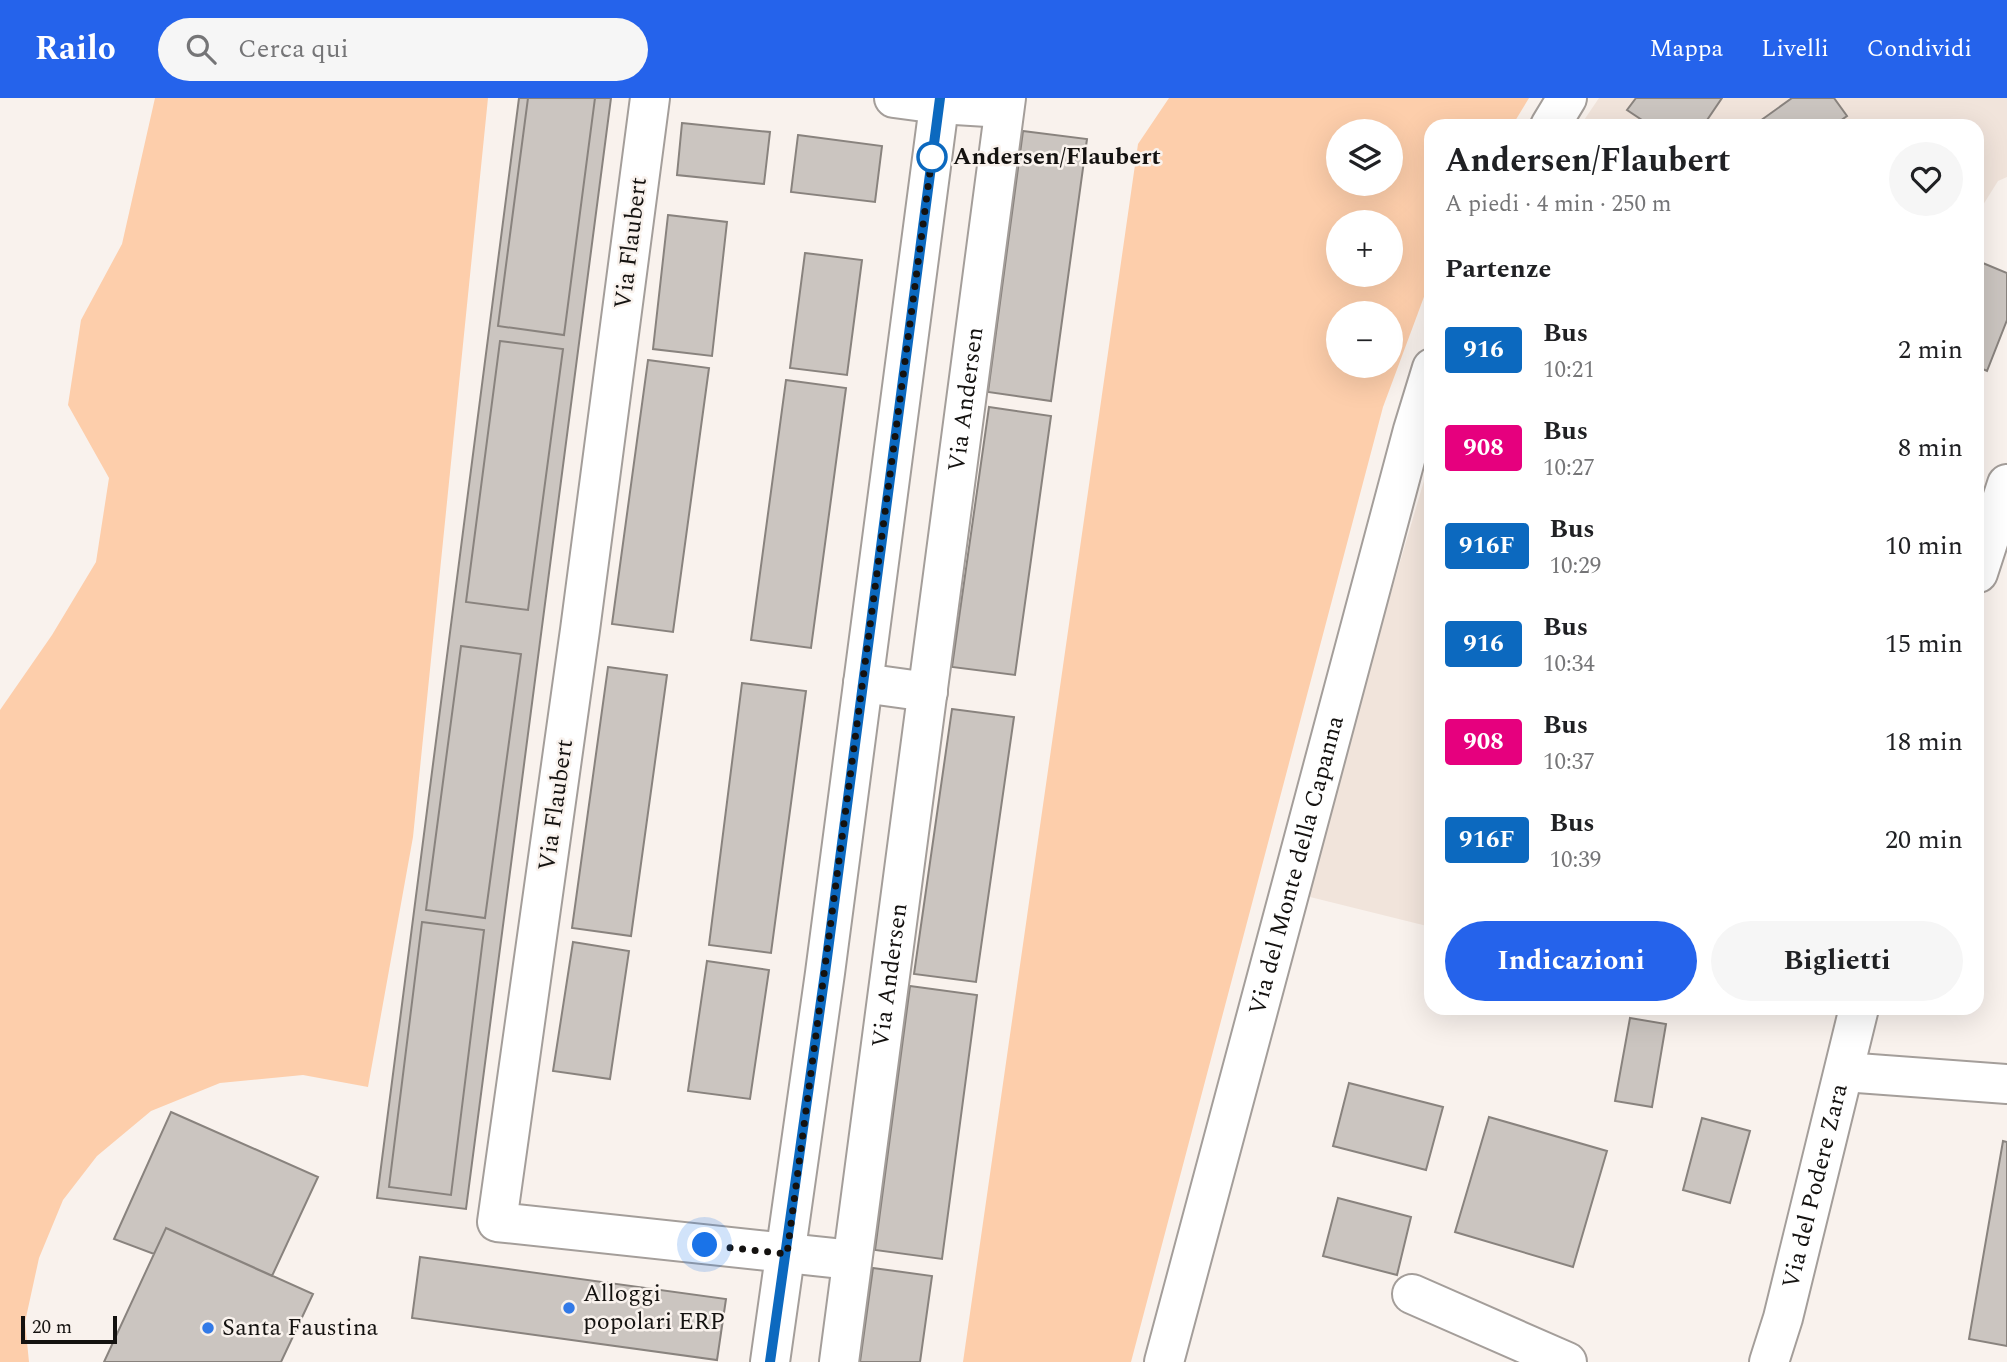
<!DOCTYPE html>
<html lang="it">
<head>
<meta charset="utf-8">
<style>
  :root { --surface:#fff; --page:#f6f6f6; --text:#202124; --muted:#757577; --accent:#2563eb }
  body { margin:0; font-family:Spectral,serif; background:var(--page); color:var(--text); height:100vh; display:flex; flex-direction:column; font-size:26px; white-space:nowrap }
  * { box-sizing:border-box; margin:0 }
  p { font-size:23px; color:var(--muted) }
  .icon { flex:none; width:38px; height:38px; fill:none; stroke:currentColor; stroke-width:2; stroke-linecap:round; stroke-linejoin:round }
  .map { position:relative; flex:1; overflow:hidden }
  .drawer { position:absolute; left:1424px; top:21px; width:560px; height:896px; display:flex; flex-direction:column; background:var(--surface); border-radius:21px; box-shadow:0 7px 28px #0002 }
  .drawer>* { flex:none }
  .badge { padding:0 14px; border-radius:5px; font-size:24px; line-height:46px }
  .controls { position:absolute; left:1326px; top:21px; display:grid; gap:14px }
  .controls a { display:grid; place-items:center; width:77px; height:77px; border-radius:50%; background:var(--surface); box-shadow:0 7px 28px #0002; font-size:35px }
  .scale { position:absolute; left:21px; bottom:18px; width:96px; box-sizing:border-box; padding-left:7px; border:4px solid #141210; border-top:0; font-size:19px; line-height:24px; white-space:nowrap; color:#141210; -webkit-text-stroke:5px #f9f2ed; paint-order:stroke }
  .you { position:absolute; width:35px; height:35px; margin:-18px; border:5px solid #fff; border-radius:50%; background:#1a73e8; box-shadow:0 0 0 10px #1a73e833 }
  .map>.badge { position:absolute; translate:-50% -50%; box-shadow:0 0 0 4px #fff }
  h2 { padding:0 21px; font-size:26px; line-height:63px }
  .round { display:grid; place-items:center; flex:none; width:74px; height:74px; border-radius:37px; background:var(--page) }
  .summary { display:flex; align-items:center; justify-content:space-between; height:119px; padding:0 21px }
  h1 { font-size:33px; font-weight:700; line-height:52px }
  .button { display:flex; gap:14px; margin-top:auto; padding:14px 21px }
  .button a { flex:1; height:80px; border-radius:42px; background:var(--accent); color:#fff; font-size:28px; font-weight:700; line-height:80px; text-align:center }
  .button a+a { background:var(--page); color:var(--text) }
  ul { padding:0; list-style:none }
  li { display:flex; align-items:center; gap:21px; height:98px; padding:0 21px }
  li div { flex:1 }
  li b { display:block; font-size:26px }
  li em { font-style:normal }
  li .badge { min-width:77px; font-weight:700; text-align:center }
  header { display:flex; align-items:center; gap:42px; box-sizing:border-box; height:98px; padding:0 35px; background:var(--accent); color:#fff }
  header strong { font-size:33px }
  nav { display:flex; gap:38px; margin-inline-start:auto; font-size:24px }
  .search { width:490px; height:63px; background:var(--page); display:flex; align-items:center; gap:18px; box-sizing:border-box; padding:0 24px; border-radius:38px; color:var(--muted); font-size:26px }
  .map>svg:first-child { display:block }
  .built { fill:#f1e4db }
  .green { fill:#fdceab; fill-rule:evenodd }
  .building { fill:#cbc5c0; stroke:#89837e; stroke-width:2 }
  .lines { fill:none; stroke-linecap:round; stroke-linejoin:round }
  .minor-casing { stroke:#a49e9a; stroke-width:42 }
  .minor { stroke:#fff; stroke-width:38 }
  .line-casing { stroke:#fff; stroke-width:16 }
  .line { stroke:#0c69bf; stroke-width:10 }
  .walk { stroke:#141210; stroke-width:7; stroke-dasharray:0 12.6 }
  .stop-dot { fill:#fff; stroke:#0c69bf; stroke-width:3.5 }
  .poi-dot { fill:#337ae7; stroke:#f9f2ed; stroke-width:2.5 }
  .labels { text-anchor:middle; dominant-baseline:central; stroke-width:5; stroke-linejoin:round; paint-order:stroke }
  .stop-label { font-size:24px; font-weight:bold; fill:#141210; stroke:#f9f2ed; text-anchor:start }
  .street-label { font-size:24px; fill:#141210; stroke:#f9f2ed }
  .poi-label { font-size:24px; fill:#141210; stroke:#f9f2ed; text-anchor:start }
</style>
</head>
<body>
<header>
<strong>Railo</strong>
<div class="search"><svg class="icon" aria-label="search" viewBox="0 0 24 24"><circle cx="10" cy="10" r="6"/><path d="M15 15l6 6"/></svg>Cerca qui</div>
<nav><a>Mappa</a><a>Livelli</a><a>Condividi</a></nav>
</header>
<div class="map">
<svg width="2007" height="1264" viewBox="0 0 2007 1264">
  <rect width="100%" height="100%" fill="#f9f2ed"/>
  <path class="built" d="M1599,0H2007V79L1998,83L1978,115V28H1580Z
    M1431,359V829L1302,797Z"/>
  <path class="green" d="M155,0H488L413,739L368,989L303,977L220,985L151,1013L97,1058L63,1102L39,1160L25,1224L29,1264H0V612L52,537L96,464L109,380L68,307L81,222L122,146Z
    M1169,0H1529L1512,28H1432L1431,180L1383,309L1131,1264H963L1138,46ZM1391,33V86H1339V33ZM1391,124V177H1339V124ZM1339,215H1391V268H1339Z"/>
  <path class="building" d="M519,0H611L466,1111L377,1100Z
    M528,0H595L564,237L498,228Z
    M1636,0H1722L1703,28H1651L1627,12Z
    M1792,0H1834L1847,18L1833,28H1753Z
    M682,25L770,34L764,86L677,77Z
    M1023,33L1087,41L1051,303L988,294Z
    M798,37L882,48L875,104L791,94Z
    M668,117L727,124L712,258L653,251Z
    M805,155L862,162L847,277L790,270Z
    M1978,163L2007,175V222L1987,273L1978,269Z
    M500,243L563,251L528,512L466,504Z
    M648,262L709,270L673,534L612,526Z
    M786,282L846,290L811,550L751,542Z
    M989,309L1051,318L1015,577L952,569Z
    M461,548L521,556L485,820L426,812Z
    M608,569L667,577L631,838L572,830Z
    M742,585L806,593L771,855L709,847Z
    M952,611L1014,619L976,884L914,876Z
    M422,824L484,832L451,1097L389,1089Z
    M573,844L629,853L610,981L553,973Z
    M707,863L769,872L750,1001L688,993Z
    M910,888L977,897L942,1161L875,1152Z
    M1630,920L1666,926L1652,1009L1615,1003Z
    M1349,985L1443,1009L1426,1072L1333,1048Z
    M171,1014L318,1079L272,1178L166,1130L154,1156L114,1141Z
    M1489,1019L1607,1053L1573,1169L1455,1134Z
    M1702,1020L1750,1033L1730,1105L1683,1092Z
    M2003,1043L2007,1044V1248L1969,1241Z
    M1338,1100L1411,1119L1397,1177L1323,1158Z
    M166,1130L313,1196L281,1264H104Z
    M420,1159L726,1201L717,1262L412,1220Z
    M873,1170L932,1178L920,1264H860Z"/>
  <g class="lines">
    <g class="minor-casing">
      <g id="minor">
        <path d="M650,0L580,532L497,1124L852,1162"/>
        <path d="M894,0L939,6L1004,10"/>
        <path d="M1550,28L1567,0"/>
        <path d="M1978,475L2007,386"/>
        <path d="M863,585L928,594"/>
        <path d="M1844,974L2007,986"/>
        <path d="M1412,1196L1567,1264"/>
        <path d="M770,1264L825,875L940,0"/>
        <path id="s1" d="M839,1264L1006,0"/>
        <path id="s2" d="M1164,1264L1413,332L1432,270"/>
        <path id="s3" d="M1769,1264L1783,1220L1859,910"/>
      </g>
    </g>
    <use href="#minor" class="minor"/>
  </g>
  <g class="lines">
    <g class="line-casing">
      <path id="line" d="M770,1264L825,875L940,0"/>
    </g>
    <use href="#line" class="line"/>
    <path class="walk" d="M705,1147L787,1156L932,59"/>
  </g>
  <circle class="stop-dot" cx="932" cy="59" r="14"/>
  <g class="poi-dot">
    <circle cx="569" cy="1210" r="7"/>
    <circle cx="208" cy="1230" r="7"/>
  </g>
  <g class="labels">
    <g class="stop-label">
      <text x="953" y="59">Andersen/Flaubert</text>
    </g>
    <g class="street-label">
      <text transform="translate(631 145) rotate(-83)">Via Flaubert</text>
      <text stroke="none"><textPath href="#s1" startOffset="971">Via Andersen</textPath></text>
      <text transform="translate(556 707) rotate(-82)">Via Flaubert</text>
      <text stroke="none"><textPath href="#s2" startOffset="514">Via del Monte della Capanna</textPath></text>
      <text stroke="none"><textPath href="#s1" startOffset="390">Via Andersen</textPath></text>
      <text stroke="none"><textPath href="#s3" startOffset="182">Via del Podere Zara</textPath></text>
    </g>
    <g class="poi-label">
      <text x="583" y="1196">Alloggi<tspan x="583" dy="28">popolari ERP</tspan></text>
      <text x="222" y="1230">Santa Faustina</text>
    </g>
  </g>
</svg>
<div class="controls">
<a><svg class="icon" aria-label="layers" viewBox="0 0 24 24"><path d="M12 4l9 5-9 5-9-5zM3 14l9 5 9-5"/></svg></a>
<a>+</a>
<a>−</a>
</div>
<div class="scale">20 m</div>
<div class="you" style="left:705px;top:1147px"></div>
<section class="drawer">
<div class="summary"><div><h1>Andersen/Flaubert</h1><p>A piedi · 4 min · 250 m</p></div><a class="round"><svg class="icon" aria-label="heart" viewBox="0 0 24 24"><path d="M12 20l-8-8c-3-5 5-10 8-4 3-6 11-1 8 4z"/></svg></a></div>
<h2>Partenze</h2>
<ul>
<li><span class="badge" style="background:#0c69bf;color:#fff">916</span><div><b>Bus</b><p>10:21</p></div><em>2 min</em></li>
<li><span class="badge" style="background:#e6007e;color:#fff">908</span><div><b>Bus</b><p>10:27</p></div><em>8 min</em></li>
<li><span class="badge" style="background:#0c69bf;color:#fff">916F</span><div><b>Bus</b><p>10:29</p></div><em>10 min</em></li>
<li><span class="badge" style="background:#0c69bf;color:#fff">916</span><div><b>Bus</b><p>10:34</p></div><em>15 min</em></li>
<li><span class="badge" style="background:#e6007e;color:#fff">908</span><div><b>Bus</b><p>10:37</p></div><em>18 min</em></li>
<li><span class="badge" style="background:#0c69bf;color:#fff">916F</span><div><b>Bus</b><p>10:39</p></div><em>20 min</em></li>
</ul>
<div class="button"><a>Indicazioni</a><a>Biglietti</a></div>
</section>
</div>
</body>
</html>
